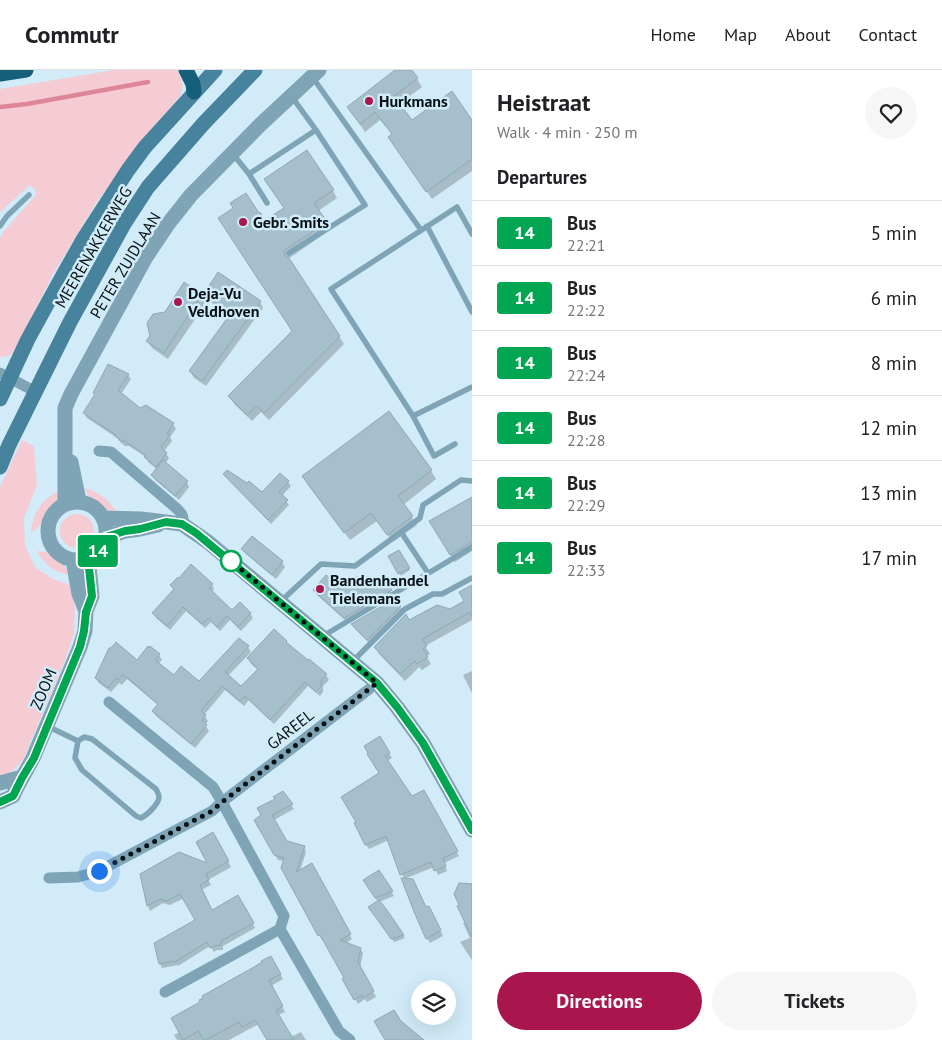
<!DOCTYPE html>
<html lang="en">
<head>
<meta charset="utf-8">
<style>
  :root { --surface:#fff; --page:#f6f6f6; --text:#202124; --muted:#757577; --line:#e0e0e0; --accent:#a9164d }
  body { margin:0; font-family:"PT Sans",sans-serif; background:var(--page); color:var(--text); height:100vh; display:flex; flex-direction:column; font-size:19px; white-space:nowrap }
  * { box-sizing:border-box; margin:0 }
  p { font-size:16px; color:var(--muted) }
  .icon { flex:none; width:28px; height:28px; fill:none; stroke:currentColor; stroke-width:2; stroke-linecap:round; stroke-linejoin:round }
  .map { position:relative; flex:1; overflow:hidden }
  .side { display:flex; flex-direction:column; background:var(--surface); width:470px }
  .side>* { flex:none }
  .badge { padding:0 10px; border-radius:4px; font-size:18px; line-height:32px }
  .fabs { position:absolute; left:411px; top:910px; display:grid; gap:10px }
  .fabs a { display:grid; place-items:center; width:45px; height:45px; border-radius:50%; background:var(--surface); box-shadow:0 5px 20px #0002; font-size:25px }
  .you { position:absolute; width:25px; height:25px; margin:-12px; border:4px solid #fff; border-radius:50%; background:#1a73e8; box-shadow:0 0 0 8px #1a73e833 }
  .map>.badge { position:absolute; translate:-50% -50%; box-shadow:0 0 0 2px #fff }
  h2 { padding:0 25px; font-size:19px; line-height:45px }
  .round { display:grid; place-items:center; flex:none; width:52px; height:52px; border-radius:26px; background:var(--page) }
  .headline { display:flex; align-items:center; justify-content:space-between; height:85px; padding:0 25px }
  h1 { font-size:24px; font-weight:700; line-height:38px }
  .primary-button { display:flex; gap:10px; margin-top:auto; padding:10px 25px }
  .primary-button a { flex:1; height:58px; border-radius:30px; background:var(--accent); color:#fff; font-size:20px; font-weight:700; line-height:58px; text-align:center }
  .primary-button a+a { background:var(--page); color:var(--text) }
  ul { padding:0; list-style:none }
  li { display:flex; align-items:center; gap:15px; height:65px; padding:0 25px; border-top:1px solid var(--line) }
  li div { flex:1 }
  li b { display:block; font-size:19px }
  li em { font-style:normal }
  li .badge { min-width:55px; font-weight:700; text-align:center }
  header { display:flex; align-items:center; gap:30px; box-sizing:border-box; height:70px; padding:0 25px; background:var(--surface); border-bottom:1px solid var(--line) }
  header strong { font-size:24px }
  nav { display:flex; gap:28px; margin-inline-start:auto; font-size:18px }
  main { display:flex; flex:1; min-height:0 }
  .map>svg:first-child { display:block }
  .green { fill:#f6ccd4 }
  .shadow { fill:#0003 }
  .lines { fill:none; stroke-linecap:round; stroke-linejoin:round }
  .stream { stroke:#dd8698; stroke-width:4.5 }
  .building { fill:#a5bfcc; stroke:#8fa8b4 }
  .service { stroke:#7ea4b6; stroke-width:5.5 }
  .minor { stroke:#7ea4b6; stroke-width:11 }
  .tertiary { stroke:#7ea4b6; stroke-width:15 }
  .secondary { stroke:#47839d; stroke-width:15 }
  .trunk { stroke:#165f7a; stroke-width:15 }
  .line-casing { stroke:#fff; stroke-width:11 }
  .line { stroke:#00a651; stroke-width:8 }
  .walk { stroke:#081115; stroke-width:5; stroke-dasharray:0 9 }
  .poi-dot { fill:#a9164d; stroke:#d1ebf8; stroke-width:2 }
  .stop-dot { fill:#fff; stroke:#00a651; stroke-width:2.5 }
  .labels { text-anchor:middle; dominant-baseline:central; stroke-width:5; stroke-linejoin:round; paint-order:stroke }
  .poi-label { font-size:16px; font-weight:bold; fill:#081115; stroke:#d1ebf8; text-anchor:start }
  .street-label { font-size:16px; fill:#081115; stroke:#d1ebf8 }
</style>
</head>
<body>
<header>
<strong>Commutr</strong>
<nav><a>Home</a><a>Map</a><a>About</a><a>Contact</a></nav>
</header>
<main>
<div class="map">
<svg width="472" height="970" viewBox="0 0 472 970">
  <rect width="100%" height="100%" fill="#d1ebf8"/>
  <path class="green" d="M114,0H177C183,9 184,16 180,26L98,130L53,204L16,279L9,286L0,287V168L4,161L36,125L35,120L30,115L0,142V19Z
    M22,370L34,376L37,415L24,448L25,475L35,497L53,509L71,515L75,538L74,564L62,598L23,690L10,703L0,706V417Z
    M84,418C100,422 109,430 118,444H112L105,440L88,425Z
    M61,419C60,429 54,433 49,441C43,450 41,456 31,463C33,439 42,431 61,419Z
    M60 461a17 17 0 1 1 34 0a17 17 0 1 1-34 0Z
    M122,468C116,487 110,493 93,503L95,494L98,489L114,471Z
    M37,481L46,482L63,494L70,505C55,503 44,494 37,481Z"/>
  <path class="shadow" d="M397,0H401L417,9L422,17L399,34L412,51L472,52V101L432,129L395,76L393,65L380,50L365,62L348,37Z
    M333,121L337,128L318,141L330,160L288,189L344,274L269,350L261,342L252,351L234,334L230,327L294,262L265,152Z
    M185,214L201,225L206,233L168,289L152,278L147,271Z
    M205,225L260,232L263,238L206,316L194,308L190,301L231,246L209,231Z
    M128,305L131,309L121,324L140,339L173,354L176,359L170,367L172,371L164,381L169,388L165,394L187,412L189,417L179,430L155,410L152,405L157,399L148,392L146,387L129,376H125L119,371L117,368L87,348L84,343Z
    M388,343L431,401L436,409L403,435L417,455L393,472L377,451L350,470L308,415L304,406Z
    M225,404L263,424L288,412L291,416L282,426L289,435L271,454L228,409Z
    M472,428V481L455,492L431,452Z
    M252,467L282,492L285,497L276,509L246,484L243,479Z
    M399,482L410,500L401,506L390,487Z
    M382,507L393,525L347,552L317,525L314,520L339,517L363,518Z
    M179,509L212,515L214,519L211,523L232,542L250,543L253,548L241,561L230,550L220,561L211,552L205,558L186,541L170,560L156,548L154,543L174,520L171,516Z
    M472,516V550L425,576L430,584L426,586L431,594L422,600L419,597L405,611L379,584L375,577L409,551L450,540L466,531Z
    M396,529L403,541L370,574L355,559L353,555Z
    M286,571L288,575L326,605L329,610L323,616V622L320,626L308,616L274,654L249,630L244,636L225,620L204,645L208,651L205,655L209,661L195,678L156,646L153,641L158,635L127,609L122,615L119,613L111,622L99,613L96,608L137,592L159,585L162,590L158,594L174,607L199,613L248,577L251,582L228,606L241,618L258,600L251,594L248,588Z
    M472,601V623L463,605Z
    M379,667L392,688L387,691L411,728L424,721L459,786L444,793L447,801L438,805L434,797L404,809L389,770L369,779L366,775L356,754L381,704Z
    M291,735L294,739L274,750L286,772L304,777L306,782L300,801L311,795L352,869L345,874L360,879L363,883L360,898L376,927L367,932L365,929L358,934L344,909L346,908L324,869L322,870L282,798L284,791L278,790L255,750Z
    M213,764L231,797L208,810L211,815L201,820L212,841L238,827L255,858L223,876V880H217L214,882L210,876L178,896V895L162,898L160,894L196,850L184,828L170,835L163,833L150,841L148,836L141,805L210,795Z
    M379,802L394,826L379,832L405,868L394,872L372,841L378,832L365,811Z
    M472,813V890L460,872L470,868L463,853L466,852L461,835L468,815Z
    M426,839L431,842L443,866L430,873L427,868Z
    M271,887L283,909L271,916L285,942L278,945L291,967L301,962L306,970H268L259,954L229,970H177L174,965L180,962L202,933Z"/>
  <g class="lines">
    <path class="stream" d="M0,37L27,34L148,12"/>
  </g>
  <path class="building" d="M395,0H412L418,8L394,26L412,50L452,21L472,50V89L426,122L388,67L392,64L375,42L360,54L347,37Z
    M307,80L334,120L314,133L327,152L286,179L284,181V184L285,186L289,188L340,266L264,343L257,336L247,345L228,326L292,261L218,148L233,138L230,133L246,123L259,143L260,142L265,150L284,138L264,109Z
    M218,202L261,231L202,311L189,301L231,243L203,225Z
    M184,212L202,224L164,283L146,271L150,266L147,253L153,244L165,242Z
    M108,294L129,304L118,320L140,338L146,335L174,353L167,363L170,365L161,377L167,383L156,397L144,387L145,385L125,371H122L115,366L116,365L83,343L95,324L93,323Z
    M389,341L432,400L398,426L413,446L387,465L371,443L344,463L302,406Z
    M163,390L188,411L175,426L151,405Z
    M227,400L247,413L249,411L262,422L280,403L289,411L279,422L288,430L268,450L223,404Z
    M472,427V472L450,485L429,451Z
    M252,466L283,491L272,505L241,479Z
    M399,480L410,498L398,504L388,486Z
    M191,494L213,514L209,518L232,540L240,532L251,543L238,557L227,546L217,557L208,548L202,554L183,537L167,556L152,543L174,519L170,515L178,507L179,508Z
    M326,505L333,510L339,515L356,506L363,516L383,505L392,520L344,548L313,520Z
    M472,515V546L470,542L422,569L427,576L423,579L428,587L417,594L415,591L400,604L374,577L406,544L409,550L437,535L450,539L464,531L459,522Z
    M396,528L401,536L367,570L351,554Z
    M274,559L287,571L286,572L308,590L309,589L327,604L321,610V616L316,622L305,612L270,650L245,626L240,631L222,616L201,641L206,645L202,650L207,655L191,674L152,641L158,634L123,604L118,610L116,608L108,618L95,608L109,578H111L116,572L137,590L148,576L149,578L150,576L160,584L155,590L174,605L181,596L199,611L239,568L249,576L225,602L241,616L258,599L247,588Z
    M380,666L390,683L385,686L412,726L424,720L458,781L443,788L446,796L434,801L431,792L400,805L386,766L365,775L354,753L356,752L341,727L379,703L367,684L368,683L364,676Z
    M283,721L293,734L272,745L287,771L305,776L296,802L312,793L351,864L340,870L361,878L358,892L374,921L363,928L362,925L354,930L342,909L344,908L320,865L318,866L281,798L284,788L274,785L254,750L261,745L257,738L275,729L273,727Z
    M213,762L229,791L206,804L209,810L200,815L212,840L238,825L254,853L221,871V875L214,876L210,878L207,872L175,892L174,891L159,894L154,873L195,850L180,824L167,831L160,829L147,836L140,804L179,782L207,793L196,772Z
    M379,800L393,821L375,828L363,810Z
    M401,808L413,809L426,837L429,836L441,860L426,869L415,844Z
    M459,813L472,814V867L457,836L459,835L454,824Z
    M379,830L387,840L404,865L391,869L377,849L368,837Z
    M271,886L281,904L269,910L283,936L276,940L294,970H267L255,950L242,957L239,952L206,970H204L198,961L183,970L171,948L200,932L199,930L203,928L202,926L254,897L262,892L261,891Z
    M394,940L401,951L424,970H385L374,951Z"/>
  <g class="lines">
    <path class="service" d="M313,8L421,160
      M233,84L249,104L316,60
      M249,104L267,133
      M0,156L7,146L29,125
      M427,156L472,242
      M472,164L457,137L331,219L413,346L472,317
      M289,183L365,135L316,60L292,27
      M413,346L434,386L455,374
      M401,462L428,503
      M281,531L321,494L355,496L420,448L423,435L461,410L472,411
      M323,566L472,477
      M353,591L405,539L433,524H442L472,508
      M47,656L78,671L75,688L82,700L136,746L141,748C147,745 159,734 159,727C159,725 157,721 156,719L92,669L84,667L78,671"/>
    <path class="minor" d="M0,303L36,322
      M99,381L111,382L176,438C181,443 185,446 182,454
      M109,632L213,717L222,732L284,846L280,859L339,961L350,970
      M49,808L78,807L99,801L212,741L222,732L377,613
      M165,922L280,859"/>
    <path class="tertiary" d="M71,392L79,431
      M48 461a29 29 0 1 1 58 0a29 29 0 1 1-58 0Z
      M65,434V338L71,324L146,187L168,154L191,125L261,54L319,0
      M104,448L141,449L182,454L208,472L377,613L397,637L423,673L472,760
      M106,467L125,461L140,459L158,455
      M73,490L79,524L86,541
      M0,713L22,707
      M0,732L13,726C19,712 27,700 33,688L80,577L85,561L86,541L92,526L88,488"/>
    <path class="secondary" d="M0,329L28,269L62,207L84,168L128,100L145,77L215,0
      M0,397L9,375L70,252L124,154L148,117L204,53L255,0"/>
    <path class="trunk" d="M186,0L193,14L194,22
      M0,4L26,0"/>
  </g>
  <g class="lines">
    <g class="line-casing">
      <path id="line" d="M0,732L13,726L22,708L34,688L80,577L84,561L86,542L92,526L88,488C98,482 103,477 106,467L125,461L140,459L166,452L182,454L196,463L377,613L397,637L423,673L472,760"/>
    </g>
    <use href="#line" class="line"/>
    <path class="walk" d="M99,801L212,741L222,732L377,613L231,491"/>
  </g>
  <g class="poi-dot">
    <circle cx="369" cy="31" r="5"/>
    <circle cx="243" cy="152" r="5"/>
    <circle cx="178" cy="232" r="5"/>
    <circle cx="320" cy="519" r="5"/>
  </g>
  <circle class="stop-dot" cx="231" cy="491" r="10"/>
  <g class="labels">
    <g class="poi-label">
      <text x="379" y="31">Hurkmans</text>
      <text x="253" y="152">Gebr. Smits</text>
      <text x="188" y="223">Deja-Vu<tspan x="188" dy="18">Veldhoven</tspan></text>
      <text x="330" y="510">Bandenhandel<tspan x="330" dy="18">Tielemans</tspan></text>
    </g>
    <g class="street-label">
      <text transform="translate(93 177) rotate(-60)">MEERENAKKERWEG</text>
      <text transform="translate(125 195) rotate(-59)">PETER ZUIDLAAN</text>
      <text transform="translate(43 619) rotate(-67)">ZOOM</text>
      <text transform="translate(290 659) rotate(-38)">GAREEL</text>
    </g>
  </g>
</svg>
<div class="fabs">
<a><svg class="icon" aria-label="layers" viewBox="0 0 24 24"><path d="M12 4l9 5-9 5-9-5zM3 14l9 5 9-5"/></svg></a>
</div>
<div class="you" style="left:99px;top:801px"></div>
<b class="badge" style="left:98px;top:481px;background:#00a651;color:#fff">14</b>
</div>
<section class="side">
<div class="headline"><div><h1>Heistraat</h1><p>Walk · 4 min · 250 m</p></div><a class="round"><svg class="icon" aria-label="heart" viewBox="0 0 24 24"><path d="M12 20l-8-8c-3-5 5-10 8-4 3-6 11-1 8 4z"/></svg></a></div>
<h2>Departures</h2>
<ul>
<li><span class="badge" style="background:#00a651;color:#fff">14</span><div><b>Bus</b><p>22:21</p></div><em>5 min</em></li>
<li><span class="badge" style="background:#00a651;color:#fff">14</span><div><b>Bus</b><p>22:22</p></div><em>6 min</em></li>
<li><span class="badge" style="background:#00a651;color:#fff">14</span><div><b>Bus</b><p>22:24</p></div><em>8 min</em></li>
<li><span class="badge" style="background:#00a651;color:#fff">14</span><div><b>Bus</b><p>22:28</p></div><em>12 min</em></li>
<li><span class="badge" style="background:#00a651;color:#fff">14</span><div><b>Bus</b><p>22:29</p></div><em>13 min</em></li>
<li><span class="badge" style="background:#00a651;color:#fff">14</span><div><b>Bus</b><p>22:33</p></div><em>17 min</em></li>
</ul>
<div class="primary-button"><a>Directions</a><a>Tickets</a></div>
</section>
</main>
</body>
</html>
